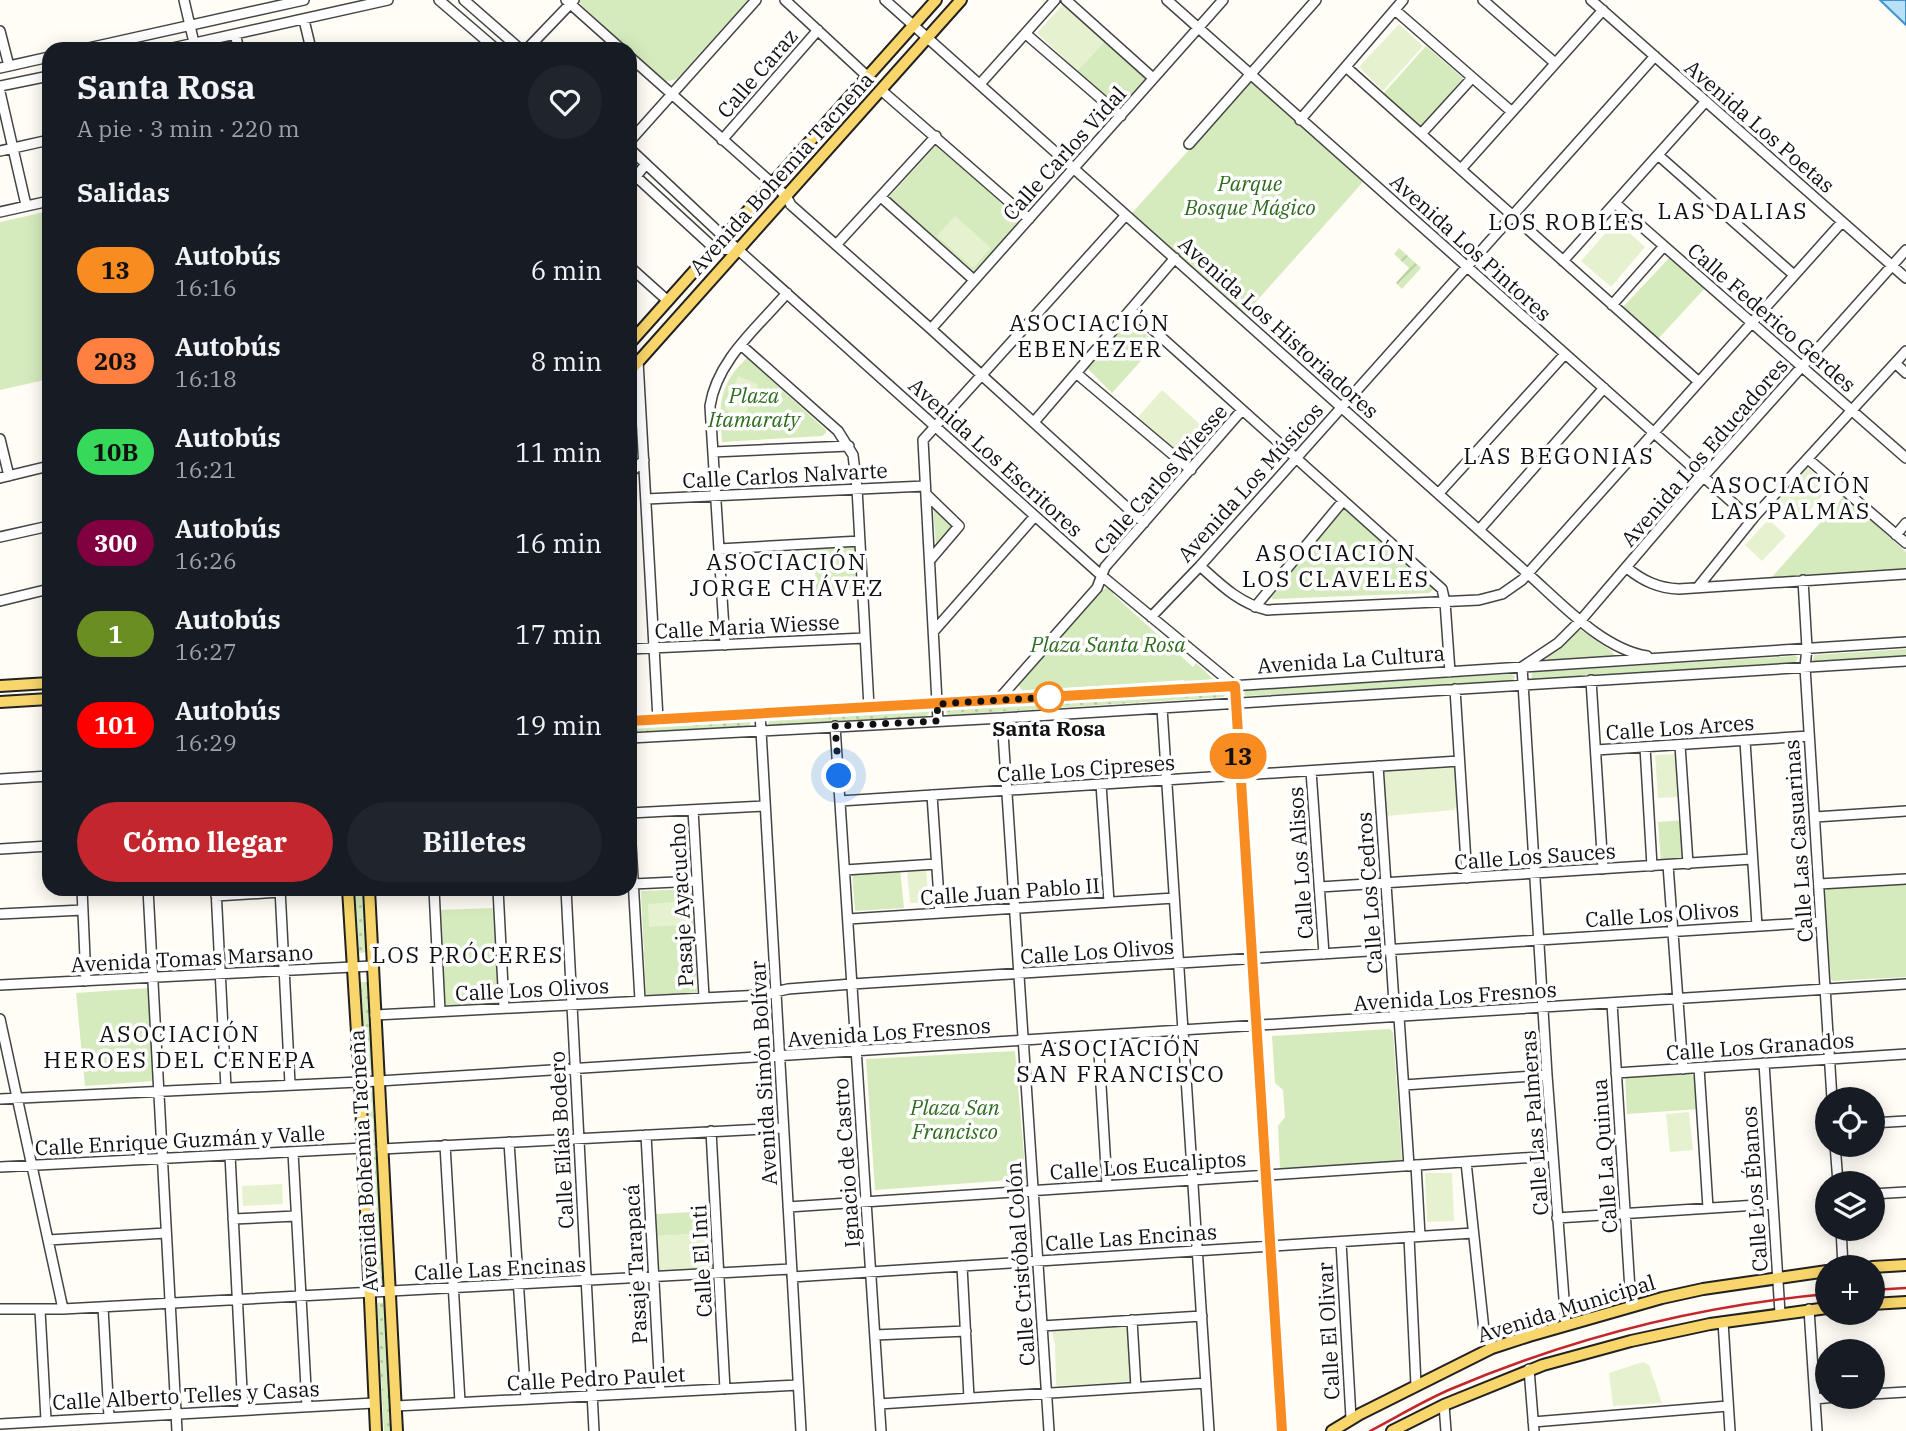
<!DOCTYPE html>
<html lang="es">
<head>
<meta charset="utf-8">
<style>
  :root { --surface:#171b24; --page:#20242c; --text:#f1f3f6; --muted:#9ea1a6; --accent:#c4262e }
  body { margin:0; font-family:"IBM Plex Serif",serif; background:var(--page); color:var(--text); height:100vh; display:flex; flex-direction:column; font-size:26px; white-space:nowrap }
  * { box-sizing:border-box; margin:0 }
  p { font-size:23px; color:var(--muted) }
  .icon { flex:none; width:38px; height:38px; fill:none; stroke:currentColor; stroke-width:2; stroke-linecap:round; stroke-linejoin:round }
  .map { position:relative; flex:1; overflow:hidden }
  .side { position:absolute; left:42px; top:42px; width:595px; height:854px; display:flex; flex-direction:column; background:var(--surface); border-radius:21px; box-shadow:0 4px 18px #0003 }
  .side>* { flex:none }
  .badge { padding:0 14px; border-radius:23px; font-size:24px; line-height:46px }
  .tools { position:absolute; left:1815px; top:1087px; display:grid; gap:14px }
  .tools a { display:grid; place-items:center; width:70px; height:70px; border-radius:50%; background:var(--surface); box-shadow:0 4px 18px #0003; font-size:35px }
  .you { position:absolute; width:35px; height:35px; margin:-18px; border:5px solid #fff; border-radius:50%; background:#1a73e8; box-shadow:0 0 0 10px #1a73e833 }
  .map>.badge { position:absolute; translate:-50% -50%; box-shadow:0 0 0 4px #fff }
  h2 { padding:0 35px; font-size:26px; line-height:63px }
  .round { display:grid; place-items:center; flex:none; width:74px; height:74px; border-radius:37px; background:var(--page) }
  .head { display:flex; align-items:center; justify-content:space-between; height:119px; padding:0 35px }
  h1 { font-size:33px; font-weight:800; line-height:52px }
  .cta { display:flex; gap:14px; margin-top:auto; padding:14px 35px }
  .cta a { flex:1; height:80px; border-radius:42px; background:var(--accent); color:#fff; font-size:28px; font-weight:800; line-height:80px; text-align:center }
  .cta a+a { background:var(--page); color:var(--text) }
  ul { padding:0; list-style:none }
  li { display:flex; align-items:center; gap:21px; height:91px; padding:0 35px }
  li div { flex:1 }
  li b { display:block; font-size:26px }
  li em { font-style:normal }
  li .badge { min-width:77px; font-weight:700; text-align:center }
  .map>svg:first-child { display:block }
  .grass { fill:url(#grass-dots) }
  .park { fill:#d5ebbd }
  .garden { fill:url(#garden-furrows) }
  .pitch { fill:#e6f2cf }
  .water { fill:#b9e0f7; stroke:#3f96cf; stroke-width:2 }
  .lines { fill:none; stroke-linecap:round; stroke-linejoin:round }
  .minor-casing { stroke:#444; stroke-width:12 }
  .major-casing { stroke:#222; stroke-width:14 }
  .minor { stroke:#fff; stroke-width:9 }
  .major { stroke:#f9d66b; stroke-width:10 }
  .rail { stroke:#c4262e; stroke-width:2.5 }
  .line-casing { stroke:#fff; stroke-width:16 }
  .line { stroke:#f88c21; stroke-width:10 }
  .walk { stroke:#111; stroke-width:7; stroke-dasharray:0 12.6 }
  .stop-dot { fill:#fff; stroke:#f88c21; stroke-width:3.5 }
  .labels { text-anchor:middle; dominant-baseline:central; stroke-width:7; stroke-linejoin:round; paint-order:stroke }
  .street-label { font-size:21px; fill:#111; stroke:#fff }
  .park-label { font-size:21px; font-style:italic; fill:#2f6b1f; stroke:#fff }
  .stop-label { font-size:21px; font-weight:bold; fill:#111; stroke:#fff }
  .neighbourhood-label { font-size:23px; letter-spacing:2px; fill:#111; stroke:#fff }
</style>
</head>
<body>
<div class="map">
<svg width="1906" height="1431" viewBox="0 0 1906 1431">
  <defs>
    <pattern id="grass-dots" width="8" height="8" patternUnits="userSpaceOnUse" patternTransform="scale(1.75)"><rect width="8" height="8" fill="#d5ebbd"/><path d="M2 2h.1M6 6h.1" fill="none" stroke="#b6c8a1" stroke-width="1.8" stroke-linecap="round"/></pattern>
    <pattern id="garden-furrows" width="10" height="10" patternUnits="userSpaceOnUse" patternTransform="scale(1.75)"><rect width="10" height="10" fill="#d5ebbd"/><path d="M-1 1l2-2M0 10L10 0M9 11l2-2" fill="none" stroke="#b6c8a1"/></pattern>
  </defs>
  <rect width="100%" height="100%" fill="#fffdf5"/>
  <path class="grass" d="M1224,690L1226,692L1224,697L948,715L946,713L947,708Z
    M927,709L930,711L927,716L770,726L768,724L770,719Z
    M748,720L751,722L748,727L630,734V727Z
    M355,889H365L368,952L359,953Z
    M360,982H369L374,1070H365Z
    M375,1092L385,1283L377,1284L367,1093Z
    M386,1302L393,1431H384L377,1303Z"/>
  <path class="park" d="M576,0H748L677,79L664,82Z
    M1106,40L1147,79L1119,110L1077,71Z
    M1426,46L1463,78L1421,127L1383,94Z
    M1251,81L1363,182L1245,314L1132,213Z
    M938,143L1024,221L976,273L889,197Z
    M49,211V379L0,390V222Z
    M1670,257L1705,288L1658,339L1623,307Z
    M1130,319L1156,344L1112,393L1087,368Z
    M747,358L826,430V433L822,436L722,442C719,405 718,385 747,358Z
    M1844,496L1906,552V570L1771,578Z
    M1340,505L1347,506L1433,584L1434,589L1429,593L1273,599L1268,596Z
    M935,507L954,526L938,546L936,545L933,508Z
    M858,542L860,589L816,591L814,545Z
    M1106,588L1115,590L1113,594L1193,667L1196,663L1213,679L1186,683L1184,680L1022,691L1019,685L1022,680L1100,592Z
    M1581,630L1610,650L1614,654L1611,658L1549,661L1546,657L1578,631Z
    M1906,649V656L1815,661L1813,660L1814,655Z
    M1795,656L1798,657L1795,663L1533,679L1531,677L1533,672Z
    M1512,674L1515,676L1513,681L1246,696L1244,694L1246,689Z
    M1685,820L1688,860L1661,862L1658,822Z
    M900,869L904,908L855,911L852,873Z
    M1906,884V977L1833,981L1831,978L1823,892L1828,889Z
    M692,889L697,993L646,995L641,891Z
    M495,908L501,1003L443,1006L437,910Z
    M149,988L154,1081L85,1086L76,993Z
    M1390,1029L1393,1032L1402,1161L1400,1163L1280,1169L1278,1126L1285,1117L1283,1090L1275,1083L1272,1036Z
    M1015,1051L1026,1179L875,1190L866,1059Z
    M1687,1071L1696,1078L1699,1109L1627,1114L1625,1074Z
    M710,1211L711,1233L657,1236L656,1214Z"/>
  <path class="garden" d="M1399,248L1421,268L1402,289L1396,283L1409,268L1394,254Z"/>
  <path class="pitch" d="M1065,2L1106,40L1077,71L1037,33Z
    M1399,24L1423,46L1383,91L1359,67Z
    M955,216L991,248L973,268L937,236Z
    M1616,221L1645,247L1611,287L1581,261Z
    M738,376L758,384L744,417L725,409Z
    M1162,390L1213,436L1192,460H1187L1138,417Z
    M1807,467L1830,487L1799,523L1776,503Z
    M1769,519L1786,536L1762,561L1745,545Z
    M1675,754L1678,797L1658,798L1655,755Z
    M1451,765L1455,767C1458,780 1461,800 1454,810L1386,816L1382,770Z
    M926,869L929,902L910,903L907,870Z
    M688,901L690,924L649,927L648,904Z
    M1689,1112L1693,1150L1670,1152L1666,1114Z
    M1425,1173H1452L1454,1221L1427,1222Z
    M282,1184L283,1204L243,1206L242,1186Z
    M711,1233L713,1269L659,1272L657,1236Z
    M1125,1324L1127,1326L1132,1379L1130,1382L1058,1386L1056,1385L1055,1345L1052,1331L1054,1329Z
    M1643,1362L1649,1365L1662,1403L1613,1406L1609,1373Z"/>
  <path class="water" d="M1880,0H1906V25L1881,1Z"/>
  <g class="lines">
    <g class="minor-casing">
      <path id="minor" d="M184,0L195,47
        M439,0L496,49
        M464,0L520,49
        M566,0L621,49
        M785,0L868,77
        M885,0L1527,573C1560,602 1602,649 1647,656
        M1066,0L1153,78
        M1167,0L1752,520
        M1483,0L1555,63
        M1591,0L1906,278
        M1395,10L1512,112
        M304,20L311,49
        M0,31L9,66
        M235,34L239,49
        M1026,34L1121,116
        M84,49L304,0
        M168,49L388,0
        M527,49L574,0
        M630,57L773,184L786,196L791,205L931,329L1144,523
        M1346,67L1699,382
        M0,68L49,57
        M980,84L1055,0
        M0,86L49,76
        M881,90L1029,219
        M0,92L26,205
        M1300,120L1403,0
        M1421,134L1472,78
        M722,140L818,30
        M630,141L756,0
        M1189,144L1316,0
        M630,149L725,238L1102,576L1235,686
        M0,151L49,140
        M1658,155L1794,275
        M1461,169L1603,10
        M630,171L715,249L739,250
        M630,184L646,164
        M881,197L974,280
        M1615,203L1906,458
        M0,212L49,201
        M836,245L936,136
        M1563,261L1706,101
        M630,267L668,301
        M1612,305L1664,246
        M1131,310L1442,589L1445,602L1450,672
        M931,329L1223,0
        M741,345L838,431L853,455L857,488L869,707
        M630,358L638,361L658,719
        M1895,363L1906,373
        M1076,373L1191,470
        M1034,422L1175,258
        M0,439L9,476
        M713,452L849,446
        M1808,459L1906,543
        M630,473L644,460
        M0,478L49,466
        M1439,493L1565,354
        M926,494L959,526L930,560
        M646,499L925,486
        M1479,530L1604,388
        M1896,535L1906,523
        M0,537L49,526
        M719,549L860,541
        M1200,566C1221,585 1239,603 1267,610L1479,600L1502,594L1522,580L1842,222
        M1627,568C1643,581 1658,588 1679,589L1906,574
        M1803,580L1807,648L1805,667L1832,1099
        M1698,587L1755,516L1906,351
        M0,601L49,589
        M1255,607L1343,501
        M1151,617L1200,566L1655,56
        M934,631L1035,516
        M725,645L710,406C717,360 758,327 787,293
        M630,649L865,638
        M1591,680L1603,869
        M1235,686L1282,1431
        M1455,689L1467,878
        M998,700L1097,588L1105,567L1242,410
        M1162,708L1209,1431
        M760,713L801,1431
        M1002,718L1049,1431
        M630,721L1216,687L1906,642
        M938,721L923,440L1126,215
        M835,726L881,1431
        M630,738L1002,718L1906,661
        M1745,741L1757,926
        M1680,745L1688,864
        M1645,747L1652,866
        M1596,750L1809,736
        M1378,766L1395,1017
        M1311,771L1324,954
        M0,779L49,776
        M1101,784L1109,902
        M932,795L940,913
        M840,801L1459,761
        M693,810L704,997
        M630,813L765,806
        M1815,817L1906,811
        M630,827L640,1000
        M0,849L49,846
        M1668,865L1683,1069
        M845,870L936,864
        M633,884L697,881
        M1819,884L1906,879
        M1320,887L1752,859
        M82,889L86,981
        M148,889L177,1431
        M216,889L226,1088
        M280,889L290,1084
        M434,889L440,1011
        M498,889L504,1007
        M566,889L594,1431
        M216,896L280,892
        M0,914L83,910
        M848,919L1174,898
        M0,985L372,966
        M1612,1003L1631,1306
        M375,1015L762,995L788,989L852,984L1821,922
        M1399,1017L1409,1166
        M0,1019L63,1309
        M1098,1036L1107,1185
        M1764,1063L1780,1313
        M1699,1068L1708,1208
        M1616,1073L1906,1054
        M1404,1085L1547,1075
        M0,1099L379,1081L1906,984
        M1872,1123L1906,1121
        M711,1131L725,1389
        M646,1135L660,1392
        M509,1142L526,1399
        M1835,1144L1838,1183
        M445,1145L460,1402
        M382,1149L783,1128
        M293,1152L307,1406
        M230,1155L243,1410
        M1466,1162L1484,1330L1492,1348
        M1416,1165L1420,1236
        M0,1167L363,1148
        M1872,1194L1906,1192
        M788,1207L1553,1156
        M1557,1218L1773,1204
        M233,1219L296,1216
        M1841,1228L1843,1267
        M1409,1237L1416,1385
        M48,1240L166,1233
        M1341,1242L1351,1418
        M962,1266L969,1398
        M792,1277L1473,1233
        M103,1307L109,1417
        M0,1309H63L791,1269
        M1809,1309L1817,1431
        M40,1310L46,1420
        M1132,1320L1136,1387
        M1723,1322L1730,1431
        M1566,1325L1547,1075L1522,667L1558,643L1581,620L1704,476L1906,250
        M1042,1326L1202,1316
        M875,1335L966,1331
        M1529,1369L1534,1431
        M1872,1394L1906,1392
        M1815,1399L1845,1396
        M879,1404L1206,1383
        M1444,1405L1446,1431
        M396,1406L798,1385
        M1533,1422L1728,1406
        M0,1424L374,1403"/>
    </g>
    <g class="major-casing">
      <path id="major" d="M630,343L936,0
        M630,371L961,0
        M0,686L49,683
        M0,702L49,699
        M348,889L360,1081L376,1431
        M369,889L397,1431
        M1872,1267L1906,1265
        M1872,1304L1906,1302
        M1332,1431L1360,1414L1492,1348L1529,1336L1662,1298L1703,1289L1827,1271
        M1392,1431L1444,1405L1543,1365L1631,1341L1710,1324L1827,1308"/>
    </g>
    <use href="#minor" class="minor"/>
    <use href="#major" class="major"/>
    <path class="rail" d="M1872,1290L1906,1288
      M1370,1431C1397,1417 1423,1401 1451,1389C1571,1338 1697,1306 1827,1294"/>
  </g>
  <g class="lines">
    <g class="line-casing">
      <path id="line" d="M630,721L1235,686L1282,1431"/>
    </g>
    <use href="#line" class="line"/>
    <path class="walk" d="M839,776L835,726L938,721L937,704L1053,697H1049"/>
  </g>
  <circle class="stop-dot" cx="1049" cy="697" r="14"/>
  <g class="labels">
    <g class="street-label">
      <text transform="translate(757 73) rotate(-49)">Calle Caraz</text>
      <text transform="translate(1760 126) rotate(41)">Avenida Los Poetas</text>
      <text transform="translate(1064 153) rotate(-48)">Calle Carlos Vidal</text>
      <text transform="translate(781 173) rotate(-48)">Avenida Bohemia Tacneña</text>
      <text transform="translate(1471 247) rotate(42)">Avenida Los Pintores</text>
      <text transform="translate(1772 317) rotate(41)">Calle Federico Gerdes</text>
      <text transform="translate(1279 327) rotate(42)">Avenida Los Historiadores</text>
      <text transform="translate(1704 452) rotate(-49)">Avenida Los Educadores</text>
      <text transform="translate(996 457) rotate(42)">Avenida Los Escritores</text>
      <text transform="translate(785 475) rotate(-3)">Calle Carlos Nalvarte</text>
      <text transform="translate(1160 479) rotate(-49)">Calle Carlos Wiesse</text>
      <text transform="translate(1250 482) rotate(-48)">Avenida Los Músicos</text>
      <text transform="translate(747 626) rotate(-3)">Calle Maria Wiesse</text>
      <text transform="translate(1351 659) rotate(-4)">Avenida La Cultura</text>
      <text transform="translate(1680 727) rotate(-4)">Calle Los Arces</text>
      <text transform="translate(1086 768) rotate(-4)">Calle Los Cipreses</text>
      <text transform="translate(1798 841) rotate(-94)">Calle Las Casuarinas</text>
      <text transform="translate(1535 856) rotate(-4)">Calle Los Sauces</text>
      <text transform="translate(1300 863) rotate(-94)">Calle Los Alisos</text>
      <text transform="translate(1010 891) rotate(-4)">Calle Juan Pablo II</text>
      <text transform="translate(1369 893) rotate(-94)">Calle Los Cedros</text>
      <text transform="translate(681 905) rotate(-93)">Pasaje Ayacucho</text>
      <text transform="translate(1662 914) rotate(-4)">Calle Los Olivos</text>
      <text transform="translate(1097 951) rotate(-4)">Calle Los Olivos</text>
      <text transform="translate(192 958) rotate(-3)">Avenida Tomas Marsano</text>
      <text transform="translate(532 989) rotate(-3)">Calle Los Olivos</text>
      <text transform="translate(1455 996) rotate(-4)">Avenida Los Fresnos</text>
      <text transform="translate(889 1032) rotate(-4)">Avenida Los Fresnos</text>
      <text transform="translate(1760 1046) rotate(-4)">Calle Los Granados</text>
      <text transform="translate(763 1073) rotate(-93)">Avenida Simón Bolívar</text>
      <text transform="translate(1534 1123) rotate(-94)">Calle Las Palmeras</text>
      <text transform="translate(180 1140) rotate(-3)">Calle Enrique Guzmán y Valle</text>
      <text transform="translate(561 1140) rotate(-93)">Calle Elías Bodero</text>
      <text transform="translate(1604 1156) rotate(-94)">Calle La Quinua</text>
      <text transform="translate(363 1161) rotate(-93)">Avenida Bohemia Tacneña</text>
      <text transform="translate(846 1163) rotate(-94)">Ignacio de Castro</text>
      <text transform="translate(1148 1165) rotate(-4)">Calle Los Eucaliptos</text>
      <text transform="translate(1754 1189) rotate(-94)">Calle Los Ébanos</text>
      <text transform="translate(1131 1237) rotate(-4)">Calle Las Encinas</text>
      <text transform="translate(701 1261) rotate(-93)">Calle El Inti</text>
      <text transform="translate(635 1264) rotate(-93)">Pasaje Tarapacá</text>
      <text transform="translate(1020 1264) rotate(-94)">Calle Cristóbal Colón</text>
      <text transform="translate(500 1268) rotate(-3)">Calle Las Encinas</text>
      <text transform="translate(1566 1308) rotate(-17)">Avenida Municipal</text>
      <text transform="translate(1328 1331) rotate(-93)">Calle El Olivar</text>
      <text transform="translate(596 1378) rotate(-3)">Calle Pedro Paulet</text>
      <text transform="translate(186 1395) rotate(-3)">Calle Alberto Telles y Casas</text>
    </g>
    <g class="park-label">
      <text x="1250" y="183">Parque<tspan x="1250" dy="24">Bosque Mágico</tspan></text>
      <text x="754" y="395">Plaza<tspan x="754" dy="24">Itamaraty</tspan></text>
      <text x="1108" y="644">Plaza Santa Rosa</text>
      <text x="955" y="1107">Plaza San<tspan x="955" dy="24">Francisco</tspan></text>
    </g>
    <g class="stop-label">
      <text x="1049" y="728">Santa Rosa</text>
    </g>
    <g class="neighbourhood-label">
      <text x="1733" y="210">LAS DALIAS</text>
      <text x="1567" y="221">LOS ROBLES</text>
      <text x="1090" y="322">ASOCIACIÓN<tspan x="1090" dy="26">EBEN EZER</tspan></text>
      <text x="1559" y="455">LAS BEGONIAS</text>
      <text x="1791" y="484">ASOCIACIÓN<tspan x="1791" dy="26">LAS PALMAS</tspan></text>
      <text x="1336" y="552">ASOCIACIÓN<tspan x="1336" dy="26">LOS CLAVELES</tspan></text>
      <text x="787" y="561">ASOCIACIÓN<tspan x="787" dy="26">JORGE CHÁVEZ</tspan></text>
      <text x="468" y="954">LOS PRÓCERES</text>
      <text x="180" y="1033">ASOCIACIÓN<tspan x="180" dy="26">HEROES DEL CENEPA</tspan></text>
      <text x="1121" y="1047">ASOCIACIÓN<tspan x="1121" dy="26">SAN FRANCISCO</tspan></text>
    </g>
  </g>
</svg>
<div class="tools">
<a><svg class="icon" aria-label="locate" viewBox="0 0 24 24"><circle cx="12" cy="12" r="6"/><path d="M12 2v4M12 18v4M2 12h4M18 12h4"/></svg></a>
<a><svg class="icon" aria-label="layers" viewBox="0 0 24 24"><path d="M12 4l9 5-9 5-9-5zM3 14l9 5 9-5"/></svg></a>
<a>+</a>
<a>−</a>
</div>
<div class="you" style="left:839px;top:776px"></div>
<b class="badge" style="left:1238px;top:756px;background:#f88c21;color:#111">13</b>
<section class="side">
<div class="head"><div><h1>Santa Rosa</h1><p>A pie · 3 min · 220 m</p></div><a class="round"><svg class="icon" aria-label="heart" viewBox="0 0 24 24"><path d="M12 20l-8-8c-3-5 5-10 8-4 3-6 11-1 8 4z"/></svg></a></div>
<h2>Salidas</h2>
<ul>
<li><span class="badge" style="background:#f88c21;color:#111">13</span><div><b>Autobús</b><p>16:16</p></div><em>6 min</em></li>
<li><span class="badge" style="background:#ff8040;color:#111">203</span><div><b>Autobús</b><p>16:18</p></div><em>8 min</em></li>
<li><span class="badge" style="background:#37d95b;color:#111">10B</span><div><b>Autobús</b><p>16:21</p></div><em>11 min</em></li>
<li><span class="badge" style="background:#800040;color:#fff">300</span><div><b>Autobús</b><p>16:26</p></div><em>16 min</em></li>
<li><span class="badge" style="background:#6b8e23;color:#fff">1</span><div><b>Autobús</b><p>16:27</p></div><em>17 min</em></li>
<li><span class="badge" style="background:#f00;color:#fff">101</span><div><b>Autobús</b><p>16:29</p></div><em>19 min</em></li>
</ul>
<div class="cta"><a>Cómo llegar</a><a>Billetes</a></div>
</section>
</div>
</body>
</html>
